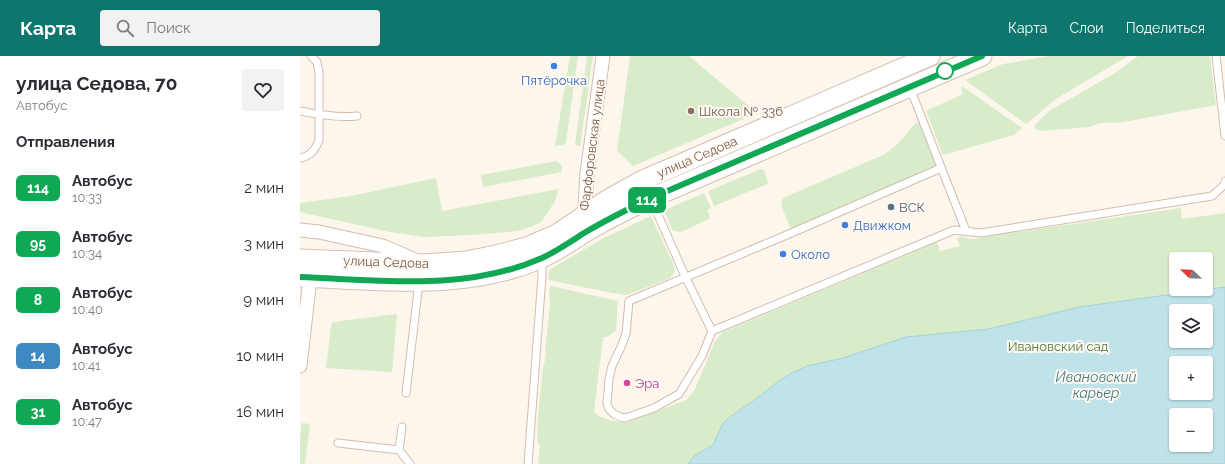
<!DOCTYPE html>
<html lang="ru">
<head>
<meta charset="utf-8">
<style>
  :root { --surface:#fff; --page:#f2f2f3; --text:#2b2b33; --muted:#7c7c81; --accent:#0f766e }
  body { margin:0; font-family:Raleway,sans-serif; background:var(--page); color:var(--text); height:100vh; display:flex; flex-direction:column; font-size:15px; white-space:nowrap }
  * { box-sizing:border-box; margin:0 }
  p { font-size:13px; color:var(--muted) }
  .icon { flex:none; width:22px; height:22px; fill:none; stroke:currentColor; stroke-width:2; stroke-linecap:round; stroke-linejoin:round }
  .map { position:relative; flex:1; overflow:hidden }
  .side { display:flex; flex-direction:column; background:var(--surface); width:300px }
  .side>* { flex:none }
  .badge { padding:0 8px; border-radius:6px; font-size:14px; line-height:26px }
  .needle { width:26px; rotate:293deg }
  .controls { position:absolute; left:869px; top:196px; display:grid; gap:8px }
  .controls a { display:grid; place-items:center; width:44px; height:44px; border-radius:4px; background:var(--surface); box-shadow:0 1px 3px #0004; font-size:20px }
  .map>.badge { position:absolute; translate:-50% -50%; box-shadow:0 0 0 2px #fff }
  h2 { padding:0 16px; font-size:15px; line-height:36px }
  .round { display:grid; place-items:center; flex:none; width:42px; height:42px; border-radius:4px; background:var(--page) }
  .head { display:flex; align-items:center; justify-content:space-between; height:68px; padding:0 16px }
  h1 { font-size:19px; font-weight:700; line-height:30px }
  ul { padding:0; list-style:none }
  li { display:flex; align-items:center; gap:12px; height:56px; padding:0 16px }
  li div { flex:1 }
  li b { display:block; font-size:15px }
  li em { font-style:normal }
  li .badge { min-width:44px; font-weight:700; text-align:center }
  header { display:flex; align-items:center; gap:24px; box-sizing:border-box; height:56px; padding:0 20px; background:var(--accent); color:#fff }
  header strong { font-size:19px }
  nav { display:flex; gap:22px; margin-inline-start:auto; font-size:14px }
  .search { width:280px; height:36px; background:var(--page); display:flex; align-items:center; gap:10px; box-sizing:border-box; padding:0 14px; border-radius:4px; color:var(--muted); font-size:15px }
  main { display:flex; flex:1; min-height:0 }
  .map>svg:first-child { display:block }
  .green { fill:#d8ecc9; fill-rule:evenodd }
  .water { fill:#bfe3e8; stroke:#a5d3da; fill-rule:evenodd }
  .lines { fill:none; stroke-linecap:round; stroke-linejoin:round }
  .lane-casing { stroke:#d1beb0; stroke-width:9 }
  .street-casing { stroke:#d1beb0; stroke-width:15 }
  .secondary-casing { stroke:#d6c0b0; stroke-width:21 }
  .lane { stroke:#fff; stroke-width:7 }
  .street { stroke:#fff; stroke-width:13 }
  .secondary { stroke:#fff; stroke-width:19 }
  .line-casing { stroke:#fff; stroke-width:9 }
  .line { stroke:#10a855; stroke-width:6 }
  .shop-dot { fill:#3f7fe0; stroke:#fffaf3; stroke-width:1.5 }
  .stop-dot { fill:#fff; stroke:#10a855; stroke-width:2 }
  .education-dot { fill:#8d6e63; stroke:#fffaf3; stroke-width:1.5 }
  .service-dot { fill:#5c6f8a; stroke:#fffaf3; stroke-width:1.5 }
  .hotel-dot { fill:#d1479c; stroke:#fffaf3; stroke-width:1.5 }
  .labels { text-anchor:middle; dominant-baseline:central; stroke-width:4; stroke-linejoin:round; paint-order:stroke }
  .shop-label { font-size:13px; fill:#366cbe; stroke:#fffaf3; text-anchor:start }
  .education-label { font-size:13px; fill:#785e54; stroke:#fffaf3; text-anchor:start }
  .street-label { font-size:13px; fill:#7a5c4d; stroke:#fffaf3 }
  .service-label { font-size:13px; fill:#4e5e75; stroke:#fffaf3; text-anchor:start }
  .park-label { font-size:13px; fill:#537a41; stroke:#fffaf3 }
  .hotel-label { font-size:13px; fill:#b23c85; stroke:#fffaf3; text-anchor:start }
  .water-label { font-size:14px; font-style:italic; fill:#437c86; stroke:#fffaf3 }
</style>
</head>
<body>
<header>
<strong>Карта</strong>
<div class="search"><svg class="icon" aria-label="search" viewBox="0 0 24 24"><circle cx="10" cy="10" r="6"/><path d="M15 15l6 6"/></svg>Поиск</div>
<nav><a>Карта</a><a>Слои</a><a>Поделиться</a></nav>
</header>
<main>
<section class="side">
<div class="head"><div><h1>улица Седова, 70</h1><p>Автобус</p></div><a class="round"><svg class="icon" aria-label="heart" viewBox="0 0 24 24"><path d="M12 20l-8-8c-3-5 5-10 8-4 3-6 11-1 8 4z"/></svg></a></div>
<h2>Отправления</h2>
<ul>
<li><span class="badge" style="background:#10a855;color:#fff">114</span><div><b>Автобус</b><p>10:33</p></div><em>2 мин</em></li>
<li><span class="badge" style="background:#10a855;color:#fff">95</span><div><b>Автобус</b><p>10:34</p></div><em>3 мин</em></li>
<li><span class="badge" style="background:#10a855;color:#fff">8</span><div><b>Автобус</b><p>10:40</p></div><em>9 мин</em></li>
<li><span class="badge" style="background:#3d8ac2;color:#fff">14</span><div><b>Автобус</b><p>10:41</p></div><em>10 мин</em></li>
<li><span class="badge" style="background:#10a855;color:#fff">31</span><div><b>Автобус</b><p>10:47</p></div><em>16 мин</em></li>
</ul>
</section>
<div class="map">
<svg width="925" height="408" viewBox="0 0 925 408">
  <rect width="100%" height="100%" fill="#fdf6ec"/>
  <path class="green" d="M270,0H278L266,86L264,89L255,90Z
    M287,0H293L280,90L275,89Z
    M330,0H389L457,57L333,110L317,95Z
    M750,0H828L756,43L726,68L665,24L703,8Z
    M838,0H910L916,49L818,67C808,66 799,66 790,71L742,75L735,73L734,70L749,55L815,17Z
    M662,30L722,72L714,79L643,99L626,55L663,38L661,32Z
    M619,66L637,110L491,173L481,149L483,142L583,99C591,94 599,87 605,80C611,73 610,70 619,66Z
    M257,105L262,110V116L183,131L181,119Z
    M461,113L464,114L468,126L467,128L414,150L408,135Z
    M136,122L142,155L259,133L255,145L242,165L233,170L218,175L171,179L125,181L90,176L0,156V147L51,140Z
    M404,137L411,152L407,154L410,160L409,163L381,176L373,175L365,156V154Z
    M881,152L882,163L925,157V408H238L240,390L237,384L238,359L243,311L244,310L246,297L245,295L250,248L249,233L251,230L318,245L316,275L307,281H303L294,355L299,360L309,364L326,367L386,344L394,335L415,285L423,276L637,186L640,195L660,190L657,183L660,180L671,183ZM876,203H906V233H876ZM876,255H906V285H876ZM876,307H906V337H876ZM876,359H906V389H876Z
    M351,160L375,212L374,217L370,222L327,239L312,237L249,224C248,219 248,215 252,212L302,183Z
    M97,258L92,316L26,312L31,270L33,266Z
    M2,367L10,368L5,408H0V382Z"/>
  <path class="water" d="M925,231V408H388L394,400L413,389L423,367L434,358L460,340L476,327L490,318L507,310L543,302L606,281L689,273L779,251ZM876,255H906V285H876ZM876,307H906V337H876ZM876,359H906V389H876Z"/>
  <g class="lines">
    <g class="lane-casing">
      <path id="lane" d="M916,0L925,80
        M610,32L666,175
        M0,55C19,59 38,62 57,60
        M0,102C11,100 15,94 19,84V16L17,6L11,0
        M641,112L489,178L329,245L326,278L321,291L312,310L309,323L307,347L309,353L314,358L320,361L325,362L354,352L379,338L402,300L412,275L654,174L681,177L912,140L924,129L925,125
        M351,143L385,220L412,275
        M106,337L119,226
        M102,371L99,394L110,408
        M38,387L99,394
        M228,408L242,220V203"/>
    </g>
    <g class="street-casing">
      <path id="street" d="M284,166L287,117L303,0
        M0,174L19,176L83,190L115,204
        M0,310L11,214"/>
    </g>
    <g class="secondary-casing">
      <path id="secondary" d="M0,203L124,208L166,205L196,199L227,191L257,178L307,144L341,125L630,0
        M0,221C81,224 165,236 242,202C257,195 270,186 284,177C306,164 328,153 351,142L682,0"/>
    </g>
    <use href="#lane" class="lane"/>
    <use href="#street" class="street"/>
    <use href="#secondary" class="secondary"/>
  </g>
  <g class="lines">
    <g class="line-casing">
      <path id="line" d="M0,221C81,224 165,236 242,202C257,195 270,186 284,177C306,164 328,153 351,142L682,0"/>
    </g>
    <use href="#line" class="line"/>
  </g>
  <g class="shop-dot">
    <circle cx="254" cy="10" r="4"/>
    <circle cx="545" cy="169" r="4"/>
    <circle cx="483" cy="198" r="4"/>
  </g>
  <circle class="stop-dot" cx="645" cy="15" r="8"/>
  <circle class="education-dot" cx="391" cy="55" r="4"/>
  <circle class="service-dot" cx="591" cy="151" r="4"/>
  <circle class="hotel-dot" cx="327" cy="327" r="4"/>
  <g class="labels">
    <g class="shop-label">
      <text x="254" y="24" text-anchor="middle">Пятёрочка</text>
      <text x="553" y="169">Движком</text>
      <text x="491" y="198">Около</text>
    </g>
    <g class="education-label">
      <text x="399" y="55">Школа № 336</text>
    </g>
    <g class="street-label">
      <text transform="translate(292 89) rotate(-83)">Фарфоровская улица</text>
      <text transform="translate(397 101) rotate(-23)">улица Седова</text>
      <text transform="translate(86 206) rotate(2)">улица Седова</text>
    </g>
    <g class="service-label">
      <text x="599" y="151">ВСК</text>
    </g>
    <g class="park-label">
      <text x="758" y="290">Ивановский сад</text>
    </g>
    <g class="hotel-label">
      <text x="335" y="327">Эра</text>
    </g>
    <g class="water-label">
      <text x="796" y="321">Ивановский<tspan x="796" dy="16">карьер</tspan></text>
    </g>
  </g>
</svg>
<div class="controls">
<a><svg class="needle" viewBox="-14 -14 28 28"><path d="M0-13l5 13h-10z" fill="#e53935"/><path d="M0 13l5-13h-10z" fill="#7c7c81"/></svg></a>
<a><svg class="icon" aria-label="layers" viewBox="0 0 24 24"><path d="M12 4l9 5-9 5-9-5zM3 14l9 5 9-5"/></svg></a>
<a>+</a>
<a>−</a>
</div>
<b class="badge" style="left:347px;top:144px;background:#10a855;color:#fff">114</b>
</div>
</main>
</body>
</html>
